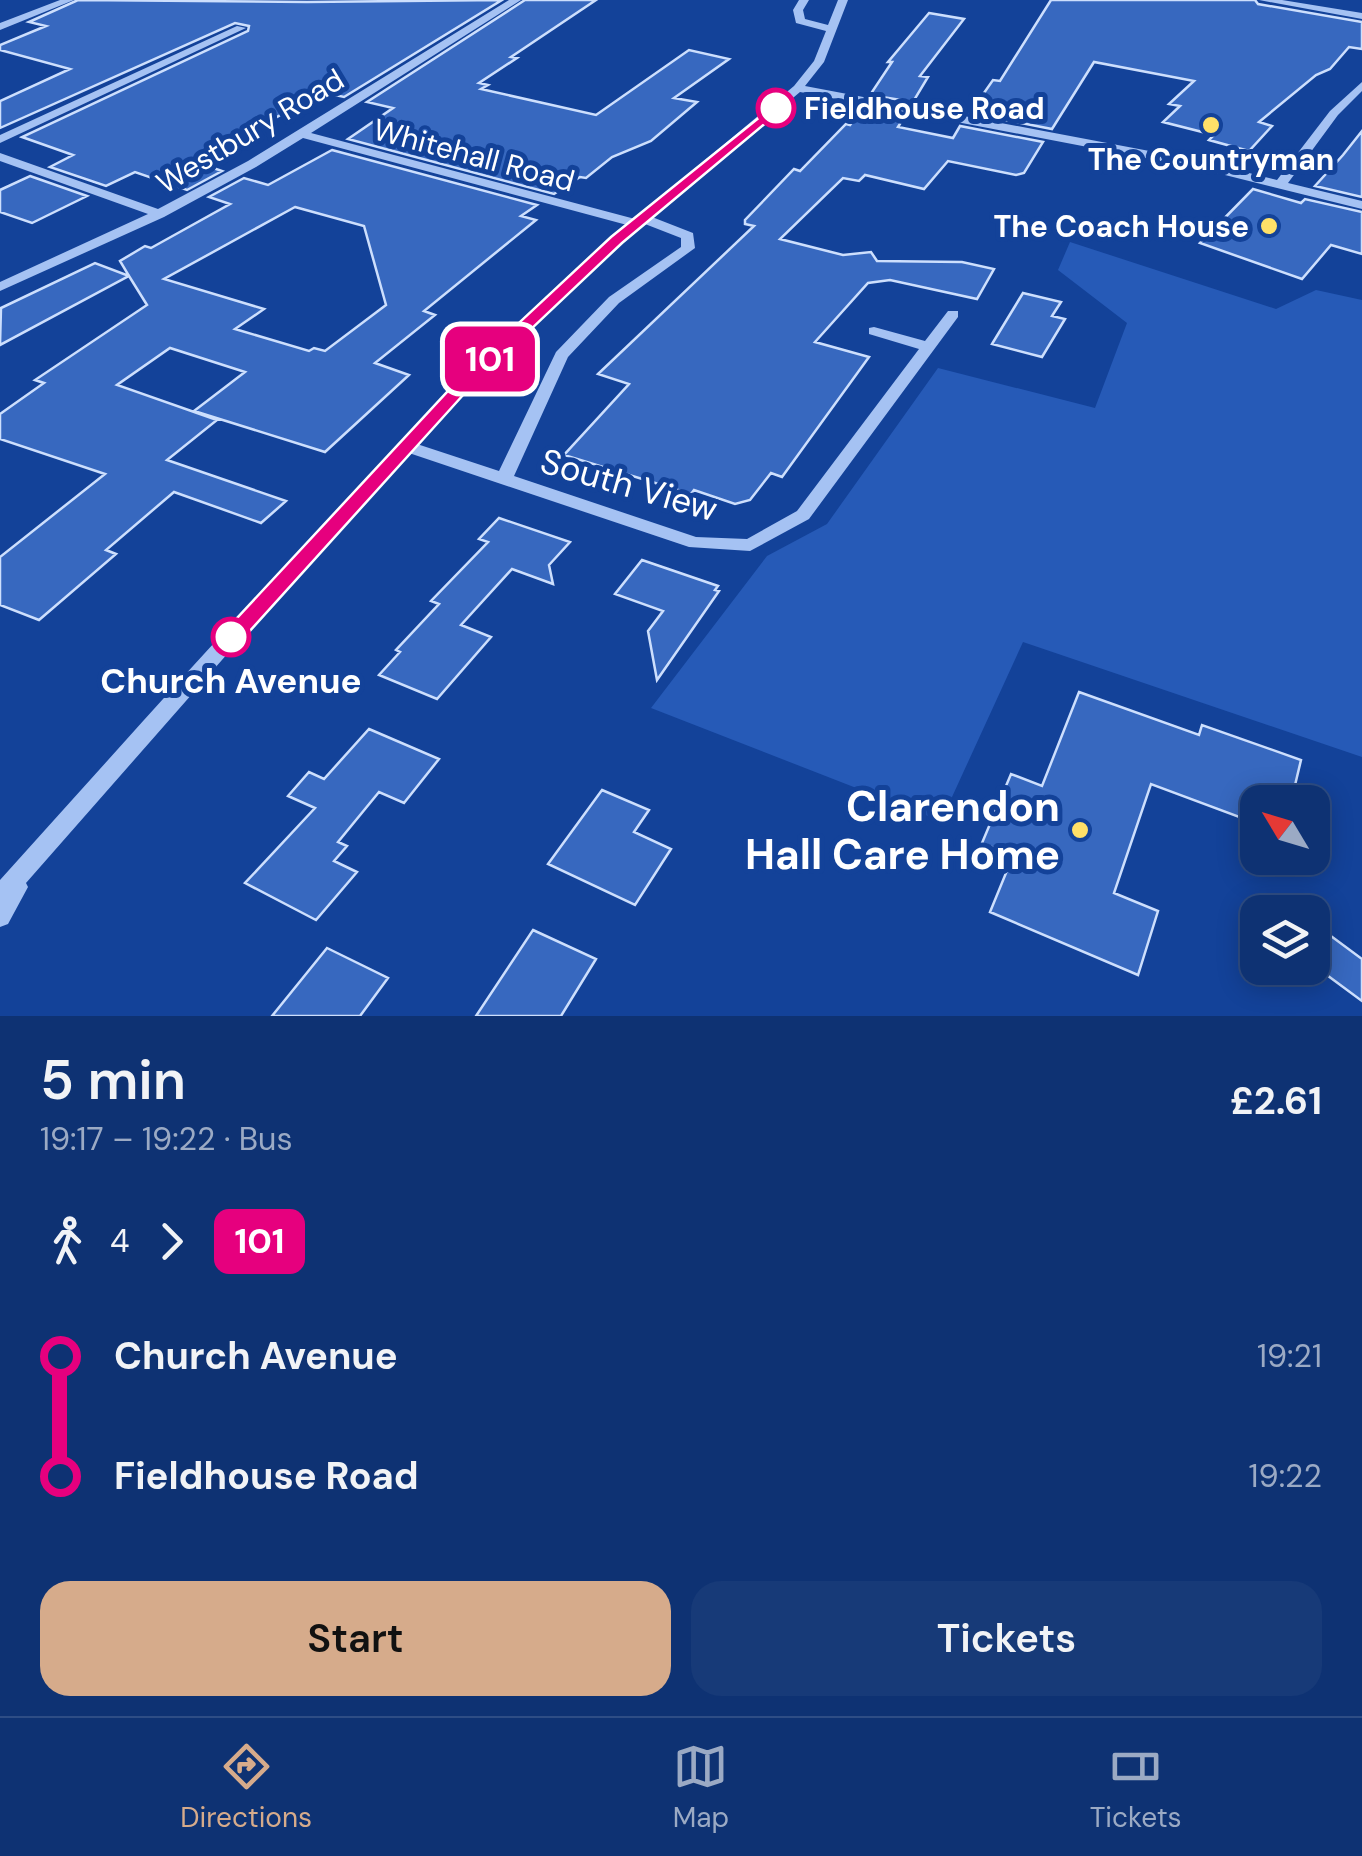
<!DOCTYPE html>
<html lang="en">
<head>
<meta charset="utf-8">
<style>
  :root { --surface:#0e3273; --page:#173a78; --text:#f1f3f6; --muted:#9baac4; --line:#2e4d85; --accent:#d6ab8b }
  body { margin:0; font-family:"DM Sans",sans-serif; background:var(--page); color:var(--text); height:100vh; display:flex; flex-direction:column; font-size:38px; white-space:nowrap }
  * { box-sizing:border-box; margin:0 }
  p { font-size:32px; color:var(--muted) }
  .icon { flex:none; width:55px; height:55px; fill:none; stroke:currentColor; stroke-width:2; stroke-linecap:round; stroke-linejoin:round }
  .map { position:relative; height:1016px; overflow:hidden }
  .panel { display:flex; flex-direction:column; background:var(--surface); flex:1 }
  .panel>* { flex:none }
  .badge { padding:0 20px; border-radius:15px; font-size:35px; line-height:65px }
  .needle { width:65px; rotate:308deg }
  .controls { position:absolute; left:1240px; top:785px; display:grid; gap:20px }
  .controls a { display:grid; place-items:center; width:90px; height:90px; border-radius:20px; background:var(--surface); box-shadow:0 5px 25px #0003,0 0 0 2px var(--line); font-size:50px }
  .map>.badge { position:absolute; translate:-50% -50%; box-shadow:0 0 0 5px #fff }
  .legs { display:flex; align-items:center; gap:15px; height:110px; padding:0 40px; font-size:32px }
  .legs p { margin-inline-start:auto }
  .overview { display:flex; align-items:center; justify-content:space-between; height:170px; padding:0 40px }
  h1 { font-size:55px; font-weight:600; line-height:75px }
  .primary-button { display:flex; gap:20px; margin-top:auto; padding:20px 40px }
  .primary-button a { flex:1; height:115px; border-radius:30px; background:var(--accent); color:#111; font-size:40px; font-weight:600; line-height:115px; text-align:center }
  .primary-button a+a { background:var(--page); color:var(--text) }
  ul { padding:0 40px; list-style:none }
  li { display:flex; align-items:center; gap:35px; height:120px; font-size:38px }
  li i { display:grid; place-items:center; width:15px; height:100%; margin:0 12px; background:currentColor }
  li i::after { content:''; width:25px; height:25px; margin:-12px; border:8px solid; border-radius:50%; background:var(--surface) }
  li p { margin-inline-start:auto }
  li:first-child i { background:linear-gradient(#0000 50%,currentColor 0) }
  li:last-child i { background:linear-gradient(currentColor 50%,#0000 0) }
  .dock { display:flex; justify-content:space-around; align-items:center; height:140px; border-top:2px solid var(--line); background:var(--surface); font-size:28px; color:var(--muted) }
  .dock a { display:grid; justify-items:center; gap:5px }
  .dock .current { color:var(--accent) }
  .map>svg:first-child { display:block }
  .green { fill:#265ab7 }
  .building { fill:#3768bf; stroke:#cddffd; stroke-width:2.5; fill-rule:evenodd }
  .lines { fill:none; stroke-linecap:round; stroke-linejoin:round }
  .minor { fill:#a5c2f3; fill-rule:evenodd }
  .line-1 { fill:#e6007e; stroke:#fff; stroke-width:2.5 }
  .stop-1-dot { fill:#fff; stroke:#e6007e; stroke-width:5 }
  .poi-dot { fill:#ffe068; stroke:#134299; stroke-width:4 }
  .labels { text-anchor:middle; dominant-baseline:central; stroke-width:10; stroke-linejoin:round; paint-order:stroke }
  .far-stop-label { font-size:30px; font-weight:bold; fill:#fff; stroke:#134299; text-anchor:start }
  .far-street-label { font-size:30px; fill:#fff; stroke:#134299 }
  .far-poi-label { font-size:30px; font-weight:bold; fill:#fff; stroke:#134299 }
  .street-label { font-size:35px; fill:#fff; stroke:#134299 }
  .stop-label { font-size:35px; font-weight:bold; fill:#fff; stroke:#134299 }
  .near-poi-label { font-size:42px; font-weight:bold; fill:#fff; stroke:#134299; text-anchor:end }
</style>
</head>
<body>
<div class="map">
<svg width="1362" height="1016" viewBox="0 0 1362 1016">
  <rect width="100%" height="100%" fill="#134299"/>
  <path class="green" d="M1070,242L1276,309L1316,290L1362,300V757L1023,642L941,821L651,708L767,556L827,524L938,368L1095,408L1127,323L1058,270Z"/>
  <path class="building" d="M78,0L307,2L502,0L344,97L322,92L196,162L222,171L187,190L135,172L106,186L50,167L73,155L22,137L248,31L249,26L235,23L0,128V101L70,69L0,50V45L46,26L29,22Z
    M525,0H596L511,57L517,58L479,83L488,85L481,89L596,115L689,50L729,59L674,98L697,102L651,141L612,157L586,178L580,177L554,194L348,139L393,108L367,102Z
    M1051,0H1255L1258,4L1362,22V49L1349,47L1330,69L1316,75L1259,122L1272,126L1249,151L1209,140L1214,135L1163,122L1180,106L1169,104L1194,81L1094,62L1052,129L970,113L993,80L1000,81Z
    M929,13L964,19L920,76L928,77L913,102L870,95L892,62H888Z
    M862,108L905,116L898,127L953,138L960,126L1043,142L1024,173L1016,175L948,161L924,189L865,175L859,181L843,178L780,239L843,255L871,252L877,261L962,262L994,269L977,299L890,280L868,283L815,342L869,357L782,477L771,473L750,500L735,504L694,490L691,494L564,455L629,384L598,374L754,226L745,224V220L794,169L800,171L846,124L850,125Z
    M1362,131V197L1315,186L1343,155Z
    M332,150L537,205L521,216L536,220L424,311L435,315L375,363L409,375L325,452L194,411L245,372L170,348L117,385L217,420L167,460L286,501L261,523L174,492L106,550L116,554L39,620L0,605V557L105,474L0,439V414L44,383L35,380L147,305L129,276L0,345L1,308L95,263L129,276L120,261L145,246L151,248L230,204L209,197L244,178L268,185ZM295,207L364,226L386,305L325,351L314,348L309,351L235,329L264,309L164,279Z
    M30,176L87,196L32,223L0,212V190Z
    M1253,189L1301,203L1305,199L1362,212V254L1331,245L1302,279L1200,243Z
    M1023,293L1061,302L1052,316L1065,319L1042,357L992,344Z
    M499,518L570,542L549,565L553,584L512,569L461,625L491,637L437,699L379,675L400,652L396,650L439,604L431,601L488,542L479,539Z
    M642,560L718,586L715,590L719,591L657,680L648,631L663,611L615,594Z
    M1079,692L1199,735L1202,725L1301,760L1291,802H1258V824L1151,784L1114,893L1158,911L1138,975L990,912L1013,856L982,843L1011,774L1042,786Z
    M369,729L439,759L404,803L379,792L338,842L347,846L334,861L357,872L316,920L245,883L315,808L288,796L309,772L324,779Z
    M602,790L649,810L634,832L671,849L635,905L548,864Z
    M1312,922L1362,959V1001L1312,964Z
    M533,930L596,959L561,1016H476Z
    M327,948L388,978L360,1016H272Z"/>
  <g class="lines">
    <path class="minor" d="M60,0H74L0,30V23Z
      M509,0H521L311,133L635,219L794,86L814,61L826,31L796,23L793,10L799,0H809L803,10L805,19L828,25L838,0H848L824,62L805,86L1197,160L1277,180L1330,111L1362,82V91L1338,115L1288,183L1362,201V209L1197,168L800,92L652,217L693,233L695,248L619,303L568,357L514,476L696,537L747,539L797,511L919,349L869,334V328L874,327L925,341L948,311H958V317L809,519L750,551L689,547L409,453L294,578L26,883L28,887L8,924L0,927V880C118,749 236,617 357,489C443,397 531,306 627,225L303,138L256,167L164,217L0,291V282L148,214L0,161V153L158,209L248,161ZM645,224L681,238V247L609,297L556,352L499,471L417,444C489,367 564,292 645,224Z
      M1259,0H1282L1362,13V19Z
      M237,26L246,28L0,143V135Z"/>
  </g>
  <path class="line-1" d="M776,104L782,108L780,111L622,243L473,384L239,643H224L220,637L224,632L461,377L611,237Z"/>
  <g class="stop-1-dot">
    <circle cx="776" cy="108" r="18"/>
    <circle cx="231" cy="637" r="18"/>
  </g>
  <g class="poi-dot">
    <circle cx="1211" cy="125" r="10"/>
    <circle cx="1269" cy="226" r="10"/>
    <circle cx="1080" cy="830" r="10"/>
  </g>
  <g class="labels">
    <g class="far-stop-label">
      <text x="804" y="108">Fieldhouse Road</text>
    </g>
    <g class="far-street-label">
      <text transform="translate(250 131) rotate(-31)">Westbury Road</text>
      <text transform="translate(474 155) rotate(15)">Whitehall Road</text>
    </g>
    <g class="far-poi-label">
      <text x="1211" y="159">The Countryman</text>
      <text x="1249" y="226" text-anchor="end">The Coach House</text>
    </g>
    <g class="street-label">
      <text transform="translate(629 485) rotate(16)">South View</text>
    </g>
    <g class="stop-label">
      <text x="231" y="681">Church Avenue</text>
    </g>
    <g class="near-poi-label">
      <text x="1060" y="806">Clarendon<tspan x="1060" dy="48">Hall Care Home</tspan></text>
    </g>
  </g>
</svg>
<div class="controls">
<a><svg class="needle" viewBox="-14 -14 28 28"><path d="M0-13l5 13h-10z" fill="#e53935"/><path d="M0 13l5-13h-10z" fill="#9baac4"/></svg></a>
<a><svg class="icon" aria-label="layers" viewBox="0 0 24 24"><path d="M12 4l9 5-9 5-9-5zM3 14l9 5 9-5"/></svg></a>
</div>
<b class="badge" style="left:490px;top:359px;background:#e6007e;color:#fff">101</b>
</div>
<section class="panel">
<div class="overview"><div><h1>5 min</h1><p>19:17 – 19:22 · Bus</p></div><b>£2.61</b></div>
<div class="legs"><svg class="icon" aria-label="walk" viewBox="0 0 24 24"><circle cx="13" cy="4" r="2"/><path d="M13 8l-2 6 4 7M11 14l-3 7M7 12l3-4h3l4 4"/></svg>4<svg class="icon" aria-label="forward" viewBox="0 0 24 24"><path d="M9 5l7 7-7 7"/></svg><b class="badge" style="background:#e6007e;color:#fff">101</b></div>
<ul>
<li><i style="color:#e6007e"></i><b>Church Avenue</b><p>19:21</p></li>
<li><i style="color:#e6007e"></i><b>Fieldhouse Road</b><p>19:22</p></li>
</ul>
<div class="primary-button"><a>Start</a><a>Tickets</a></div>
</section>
<nav class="dock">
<a class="current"><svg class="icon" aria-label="directions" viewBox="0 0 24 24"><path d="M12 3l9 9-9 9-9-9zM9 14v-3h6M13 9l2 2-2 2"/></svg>Directions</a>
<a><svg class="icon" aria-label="map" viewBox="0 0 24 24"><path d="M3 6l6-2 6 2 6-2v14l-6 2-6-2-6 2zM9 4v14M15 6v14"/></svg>Map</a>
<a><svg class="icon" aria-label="tickets" viewBox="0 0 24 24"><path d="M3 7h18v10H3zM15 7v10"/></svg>Tickets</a>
</nav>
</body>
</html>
